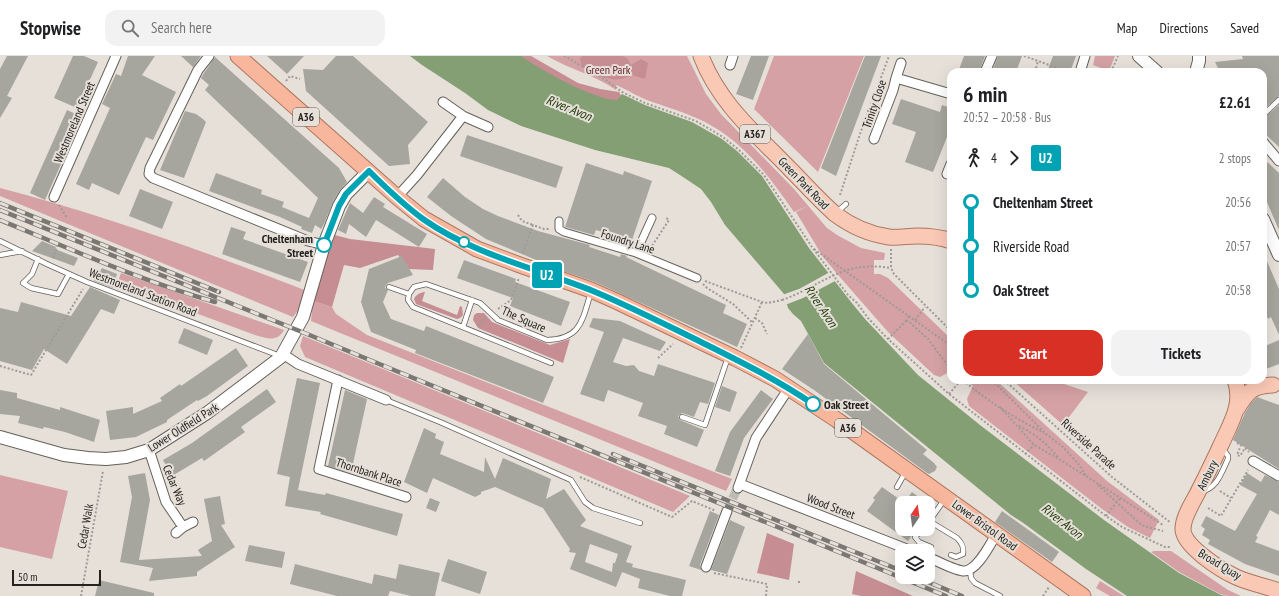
<!DOCTYPE html>
<html lang="en">
<head>
<meta charset="utf-8">
<style>
  :root { --surface:#fff; --page:#f2f2f2; --text:#202124; --muted:#757577; --line:#e0e0e0; --accent:#d93025 }
  body { margin:0; font-family:"PT Sans Narrow",sans-serif; background:var(--page); color:var(--text); height:100vh; display:flex; flex-direction:column; font-size:15px; white-space:nowrap }
  * { box-sizing:border-box; margin:0 }
  p { font-size:13px; color:var(--muted) }
  .icon { flex:none; width:22px; height:22px; fill:none; stroke:currentColor; stroke-width:2; stroke-linecap:round; stroke-linejoin:round }
  .map { position:relative; flex:1; overflow:hidden }
  .drawer { position:absolute; left:947px; top:12px; width:320px; height:316px; display:flex; flex-direction:column; background:var(--surface); border-radius:12px; box-shadow:0 4px 16px #0002 }
  .drawer>* { flex:none }
  .badge { padding:0 8px; border-radius:3px; font-size:14px; line-height:26px }
  .needle { width:26px; rotate:13deg }
  .fabs { position:absolute; left:895px; top:440px; display:grid; gap:8px }
  .fabs a { display:grid; place-items:center; width:40px; height:40px; border-radius:8px; background:var(--surface); box-shadow:0 4px 16px #0002; font-size:20px }
  .scale { position:absolute; left:12px; bottom:10px; width:89px; box-sizing:border-box; padding-left:4px; border:2px solid #24221f; border-top:0; font-size:11px; line-height:14px; white-space:nowrap; color:#24221f; -webkit-text-stroke:3px #e6e0d9; paint-order:stroke }
  .map>.badge { position:absolute; translate:-50% -50%; box-shadow:0 0 0 2px #fff }
  .legs { display:flex; align-items:center; gap:6px; height:44px; padding:0 16px; font-size:13px }
  .legs p { margin-inline-start:auto }
  .head { display:flex; align-items:center; justify-content:space-between; height:68px; padding:0 16px }
  h1 { font-size:22px; font-weight:800; line-height:30px }
  .primary-button { display:flex; gap:8px; margin-top:auto; padding:8px 16px }
  .primary-button a { flex:1; height:46px; border-radius:12px; background:var(--accent); color:#fff; font-size:16px; font-weight:800; line-height:46px; text-align:center }
  .primary-button a+a { background:var(--page); color:var(--text) }
  ul { padding:0 16px; list-style:none }
  li { display:flex; align-items:center; gap:14px; height:44px; font-size:15px }
  li i { display:grid; place-items:center; width:6px; height:100%; margin:0 5px; background:currentColor }
  li i::after { content:''; width:10px; height:10px; margin:-5px; border:3px solid; border-radius:50%; background:var(--surface) }
  li p { margin-inline-start:auto }
  li:first-child i { background:linear-gradient(#0000 50%,currentColor 0) }
  li:last-child i { background:linear-gradient(currentColor 50%,#0000 0) }
  header { display:flex; align-items:center; gap:24px; box-sizing:border-box; height:56px; padding:0 20px; background:var(--surface); border-bottom:1px solid var(--line) }
  header strong { font-size:19px }
  nav { display:flex; gap:22px; margin-inline-start:auto; font-size:14px }
  .search { width:280px; height:36px; background:var(--page); display:flex; align-items:center; gap:10px; box-sizing:border-box; padding:0 14px; border-radius:12px; color:var(--muted); font-size:15px }
  .map>svg:first-child { display:block }
  .green { fill:#d5a1a5 }
  .forest { fill:#c68d92 }
  .water { fill:#859f74 }
  .pier { fill:#e6e0d9 }
  .building { fill:#a6a69e; fill-rule:evenodd }
  .lines { fill:none; stroke-linecap:round; stroke-linejoin:round }
  .minor-tunnel { stroke:#bfbab4; stroke-width:9; stroke-dasharray:9 4.5; stroke-linecap:butt }
  .service-casing { stroke:#65605a; stroke-width:6 }
  .pedestrian-casing { stroke:#65605a; stroke-width:9 }
  .minor-casing { stroke:#65605a; stroke-width:11 }
  .tertiary-casing { stroke:#65605a; stroke-width:14 }
  .primary-casing { stroke:#ad7760; stroke-width:17 }
  .trunk-casing { stroke:#ad7760; stroke-width:17 }
  .path { stroke:#9f9a95; stroke-width:2; stroke-dasharray:2 2; stroke-linecap:butt }
  .service { stroke:#fff; stroke-width:4.5 }
  .pedestrian { stroke:#fff; stroke-width:7 }
  .minor { stroke:#fff; stroke-width:9 }
  .tertiary { stroke:#fff; stroke-width:12 }
  .primary { stroke:#fac9b5; stroke-width:15 }
  .trunk { stroke:#f8b79c; stroke-width:15 }
  .rail-casing { stroke:#7b7873; stroke-width:4.5 }
  .rail { stroke:#e6e0d9; stroke-width:3; stroke-dasharray:9; stroke-linecap:butt }
  .path-bridge { stroke:#9f9a95; stroke-width:2; stroke-dasharray:2 2; stroke-linecap:butt }
  .line-1-casing { stroke:#fff; stroke-width:9 }
  .line-1 { stroke:#00a3b4; stroke-width:6 }
  .stop-1-dot { fill:#fff; stroke:#00a3b4; stroke-width:2 }
  .labels { text-anchor:middle; dominant-baseline:central; stroke-width:4; stroke-linejoin:round; paint-order:stroke }
  .shield { fill:#e6e0d9; stroke:#5e5b57; stroke-width:1 }
  .shield-label { font-size:11px; font-weight:bold; fill:#24221f }
  .park-label { font-size:12px; fill:#68232f; stroke:#e6e0d9 }
  .street-label { font-size:12px; fill:#24221f; stroke:#e6e0d9 }
  .stop-label { font-size:12px; font-weight:bold; fill:#24221f; stroke:#e6e0d9; text-anchor:end }
  .water-label { font-size:13px; font-style:italic; fill:#243e0f; stroke:#e6e0d9 }
</style>
</head>
<body>
<header>
<strong>Stopwise</strong>
<div class="search"><svg class="icon" aria-label="search" viewBox="0 0 24 24"><circle cx="10" cy="10" r="6"/><path d="M15 15l6 6"/></svg>Search here</div>
<nav><a>Map</a><a>Directions</a><a>Saved</a></nav>
</header>
<div class="map">
<svg width="1279" height="540" viewBox="0 0 1279 540">
  <rect width="100%" height="100%" fill="#e6e0d9"/>
  <path class="green" d="M547,0H687L706,38L721,58L794,133L827,172L837,179L861,192L885,197L884,204H874V218H880L888,222L951,283V315L940,321L934,319L888,276L839,220L823,201L796,156L808,150L794,156C771,123 747,90 712,70C693,59 673,53 652,46C640,42 628,34 616,29V34C595,19 569,13 547,0Z
    M774,0H864L818,116L754,53Z
    M1095,0H1115L1109,15L1093,9Z
    M0,132C104,159 206,196 307,235L299,253L293,261L0,140Z
    M121,217L284,274C277,287 266,282 255,279L117,228Z
    M313,245L332,251L336,258L367,279L732,423L726,435L311,265Z
    M303,280L690,440L673,456L305,301L300,290Z
    M966,324H996L1107,425L1159,464L1150,482L1128,471L1102,453L969,350L967,343L973,330Z
    M1012,324H1052L1088,336L1063,369Z
    M0,419L68,435L52,503L0,491Z
    M1154,495H1171L1228,534L1241,540H1229L1220,538L1179,516L1151,496Z
    M1100,525L1124,540H1110L1096,532Z"/>
  <path class="forest" d="M517,0H531L578,27L600,33L619,36L623,43L616,50L577,37Z
    M583,0H622L627,2L631,9L641,3L648,7L645,23L632,19C613,29 599,20 582,11L580,2Z
    M331,178L350,183L435,193L433,214L409,213L398,199L360,212L344,209L332,251L313,245Z
    M424,236H425L422,245L457,259L460,250L462,251L463,259L460,262L457,263L416,248L414,243C416,239 419,237 424,236Z
    M477,257H484L492,266L550,289L570,283L563,307L478,272L473,264L474,259Z
    M767,477L794,488L789,524L757,517Z
    M856,515L913,540H861L852,538Z"/>
  <path class="water" d="M410,0H521C541,14 594,44 617,44L622,38L645,49L692,66L722,83L737,95L762,120L809,192L851,246L865,263L918,319L980,369L1104,464L1179,517L1221,539L1227,540H1127L1086,513L1022,466L1011,459L824,307L801,265L793,258L788,252L784,238L725,169L711,146L701,133L683,121L669,112L595,94L521,70L488,54L465,37L422,9Z"/>
  <path class="pier" d="M830,216L837,224L803,242L785,249L782,239L799,233Z"/>
  <path class="building" d="M7,0H28L7,40L12,42L0,62V13Z
    M73,0H84L98,6L77,52L54,42Z
    M128,0H155L142,19L176,36L153,84L146,81L119,139L92,127L89,134L76,128L110,52L102,48L116,18L121,20Z
    M181,0H201L193,11Z
    M267,0H304L287,18Z
    M336,0H353L428,66L408,89L410,108L389,110L306,35L303,13L323,14Z
    M751,0H769L753,44L736,38Z
    M865,0H881L836,120L821,112Z
    M964,0H985L979,16H958Z
    M998,0H1022L1016,16H992Z
    M1053,0H1076L1070,16H1047Z
    M1242,0H1279V40L1263,54V16H1220L1215,6L1243,3Z
    M215,1L339,112L347,126L340,134L333,146L324,168L321,173L315,169L312,177L301,173L302,171L280,161L209,135L216,117L262,134L261,138L284,146L282,151L309,162L318,142L205,34L209,29L201,22L202,20Z
    M901,43L940,56L942,49L951,52V82L947,81L933,116L905,106L916,76L892,68Z
    M1279,49V91L1263,76V63Z
    M67,54L82,61L45,144L30,137Z
    M185,55L196,58L203,63L206,66L184,122L160,114Z
    M467,79L563,111L556,132L460,100Z
    M1263,102L1279,117V174L1263,137Z
    M586,107L623,119L624,115L652,125L630,190L622,188V182L596,174L594,179L565,171Z
    M443,122L465,141L483,153L498,160L538,175L590,189L589,191L620,201L621,198L627,200L626,201L726,249L723,257L747,268L737,291L595,226L560,214L486,183L451,160L427,141Z
    M140,133L173,146L162,173L129,160Z
    M374,141L385,148L383,151L427,178L419,191L376,164L366,181L349,168L346,178L338,174L350,147L363,157Z
    M231,171L246,176L243,183L308,206L300,226L222,198Z
    M42,185L56,191L55,193L78,202L74,210L32,195Z
    M1263,196L1279,233V279L1271,261L1268,263L1263,252Z
    M402,200L413,219L388,227L386,229L385,232L388,234L383,246L391,263L424,275L426,270L554,321L543,347L415,297L416,294L371,276L361,246L369,213Z
    M464,204L516,223L515,226L570,246L561,270L510,250L513,242L457,222Z
    M102,212L117,218L113,232L94,225Z
    M90,231L120,244L114,258L101,253L67,308L44,293L32,314L0,305V252L18,256L21,246L71,260Z
    M593,262L620,265L666,286L660,295L623,282L613,306L626,310L634,309L639,315L654,320L658,308L715,327L708,348L700,346L694,361L682,357L678,360L680,364L704,374L697,391L664,378L667,370L638,360L643,347L608,334L604,346L580,338L604,276L589,271Z
    M184,272L213,284L207,299L178,287Z
    M808,278L824,308L927,394L923,398L934,407L937,411L935,415L929,418L927,417L814,334L782,313Z
    M1279,284V308L1263,314V291Z
    M236,292L248,310L207,340L198,345L197,344L167,364V366L136,381L110,384L106,355L133,351V358L162,345L160,342L180,328L181,330Z
    M297,322L320,327L298,434L325,439L326,437L403,458L397,480L320,458L321,456L285,450L290,421L277,418Z
    M722,330L737,336L730,356L715,351Z
    M267,333L276,346L241,371L245,376L204,405L202,402L172,420L163,404L192,387Z
    M0,334L17,337V342L60,354V351L100,364L94,386L65,376L44,371L43,373L18,367L20,360L0,358Z
    M345,334L367,343L351,417L328,410Z
    M761,334L773,343L744,382L730,420L715,415L730,376Z
    M1257,341L1279,349V413L1233,384L1244,359L1251,347Z
    M424,372L436,378L435,382L444,386L440,398L484,416L485,401L495,423L503,402L551,423L546,443L564,433L586,464L580,470L632,490L626,506L633,508L632,511L686,524L682,540H670L638,532L640,523L622,516L616,531L570,513L576,497L569,496L570,493L543,452L495,431L481,436V438L475,441L433,422L427,437L404,426ZM590,488L618,498L615,507H613L612,516L585,506Z
    M145,417L150,444L139,504L202,500L198,494L212,485L204,443L220,440L225,468L221,469L235,491L197,516V520L149,525L153,512L120,506L132,441L128,420Z
    M1247,417L1261,426L1265,419L1279,426V459L1270,454L1256,480L1258,481L1255,486L1279,495V520L1245,508L1208,488L1210,484L1202,479L1205,473L1201,470L1206,460L1235,475L1257,438L1240,429Z
    M882,431L902,445V473H916L908,485L867,455L875,444L873,442Z
    M912,436L926,447H904Z
    M430,442L440,446L436,456L426,452Z
    M710,455L719,459L700,509L701,514L689,510Z
    M1002,455L1059,496L1052,506L995,466Z
    M730,464L745,471L727,518L711,514Z
    M249,489L285,496L282,512L245,505Z
    M448,503L487,516L480,538L441,525Z
    M295,508L372,528L374,518L396,523L399,508L440,517L435,540H411L390,535L388,540H337L290,528Z
    M99,524L154,537V540H95Z"/>
  <g class="lines">
    <path class="minor-tunnel" d="M727,455L737,433"/>
    <g class="service-casing">
      <path id="service" d="M1263,59L1279,44
        M837,156L846,148
        M0,185L49,209L87,226L280,300
        M0,199L22,195
        M38,203L32,218L23,227L31,232L58,238L69,218
        M389,231L409,238
        M463,271L472,244
        M551,307L413,251L408,244L409,238L414,231L426,228L480,247L498,264L547,284C581,283 582,265 591,236
        M386,344L440,366L571,424L585,446L593,452L640,467
        M682,361L705,369L728,301
        M897,431L906,415
        M1202,435C1217,433 1222,415 1228,403V400L1223,393
        M929,465L957,482C962,487 964,491 963,498L956,501L951,499
        M928,467L944,444
        M923,473L915,481L919,486L931,491
        M970,514L971,522L975,527L1000,540"/>
    </g>
    <g class="pedestrian-casing">
      <path id="pedestrian" d="M559,165V173L564,176L636,197L697,222
        M636,197L652,162"/>
    </g>
    <g class="minor-casing">
      <path id="minor" d="M209,0L198,14L150,112L149,118L153,122L308,185L324,189
        M730,9L733,0
        M985,16L992,0
        M1080,16L1085,0
        M896,22L901,7
        M443,46L463,60L488,71
        M874,83L893,34L896,22L951,38
        M1263,86L1279,105
        M947,118L951,108
        M54,141L116,0
        M397,141L417,119L463,60
        M283,298L298,308L386,344
        M338,324L319,413L406,441
        M149,394L166,446L183,471
        M1253,405L1279,420
        M740,428L912,495
        M738,432L756,382L789,332
        M176,477L183,471L193,466
        M928,501C937,505 954,514 963,515C977,516 990,488 997,477
        M706,511L727,455"/>
    </g>
    <g class="tertiary-casing">
      <path id="tertiary" d="M1139,0L1157,16
        M1196,16L1199,5V0
        M1263,163L1279,199
        M0,381L64,399L88,402L106,403L126,401L149,394L207,357L281,301L303,261L324,189L339,150L346,138L369,115"/>
    </g>
    <g class="primary-casing">
      <path id="primary" d="M701,0C719,47 755,77 789,112C805,128 819,144 835,158C851,170 868,178 889,181C898,182 908,180 917,180C928,180 940,181 951,185
        M1235,324C1242,343 1235,359 1227,376C1218,395 1209,415 1199,434C1194,445 1183,460 1183,473C1183,490 1221,514 1236,521C1249,527 1265,530 1279,535
        M1237,353C1248,335 1252,330 1273,329"/>
    </g>
    <g class="trunk-casing">
      <path id="trunk" d="M238,0L397,141L424,163L477,193L520,209L591,234L618,246L735,302L775,323L837,364L1083,540"/>
    </g>
    <path class="path" d="M564,0L606,24L622,36L645,47L696,65L723,81L739,94L764,119L812,191L848,239L857,247L868,262L888,283L949,338L1106,460L1122,471L1165,491H1171
      M1024,0L1069,16
      M1090,13L1100,16
      M1035,16L1038,5
      M1111,16L1118,0
      M286,25L290,20L300,23
      M840,139L860,78L889,0
      M59,149L67,162
      M518,159L522,165L533,169
      M650,193L669,164L665,161
      M814,193L951,290
      M891,193V212L894,218L951,275
      M523,197L533,169L544,173H550
      M53,202L57,190
      M883,211L891,212
      M705,225L762,246L768,247L782,244
      M703,228L707,232L733,248L753,267
      M498,253L511,244L519,222
      M909,260L907,264L928,283L951,314
      M755,262L762,267L767,278
      M915,264L925,251
      M478,270L485,263
      M888,283L907,264
      M741,292L762,246
      M658,302L673,288
      M0,310L31,319L83,233
      M963,324C987,345 1015,362 1044,377
      M992,324L1047,379L1063,391L1080,410L1086,420
      M1004,324L1112,421L1171,467
      M949,338L961,324
      M1000,351L1034,389L1059,403L1163,469
      M1019,370C1035,378 1048,388 1058,402
      M1237,387L1241,389L1237,399L1240,400L1245,392L1249,396
      M1025,398L1034,389
      M580,421L672,461L692,445L716,455
      M1098,429L1137,465L1144,470L1163,475
      M1220,435L1231,442
      M1208,452L1221,460L1248,414
      M1106,460L1120,442
      M714,517L767,528L766,540
      M799,527V523
      M81,540L103,415
      M1043,540L1049,531"/>
    <use href="#service" class="service"/>
    <use href="#pedestrian" class="pedestrian"/>
    <use href="#minor" class="minor"/>
    <use href="#tertiary" class="tertiary"/>
    <use href="#primary" class="primary"/>
    <use href="#trunk" class="trunk"/>
    <g class="rail-casing">
      <path id="rail" d="M0,147L219,236
        M0,154L307,278L389,312L946,540
        M0,164C71,193 141,225 215,246
        M613,398L902,515
        M916,521L962,540"/>
    </g>
    <use href="#rail" class="rail"/>
    <path class="path-bridge" d="M782,244C819,231 841,206 883,211"/>
  </g>
  <g class="lines">
    <g class="line-1-casing">
      <path id="line-1" d="M324,189L339,150L346,138L369,115C386,132 404,149 423,163C474,199 536,212 593,235C629,250 664,268 699,285C739,305 776,323 813,348"/>
    </g>
    <use href="#line-1" class="line-1"/>
  </g>
  <g class="stop-1-dot">
    <circle cx="464" cy="186" r="5"/>
    <circle cx="324" cy="189" r="7"/>
    <circle cx="813" cy="348" r="7"/>
  </g>
  <g class="labels">
    <g class="shield">
      <rect x="293" y="52" width="26" height="18" rx="3"/>
      <rect x="740" y="69" width="30" height="18" rx="3"/>
      <rect x="835" y="363" width="26" height="18" rx="3"/>
    </g>
    <g class="shield-label">
      <text x="306" y="61">A36</text>
      <text x="755" y="78">A367</text>
      <text x="848" y="372">A36</text>
    </g>
    <g class="park-label">
      <text x="608" y="13">Green Park</text>
    </g>
    <g class="street-label">
      <text transform="translate(874 48) rotate(-71)">Trinity Close</text>
      <text transform="translate(74 66) rotate(-67)">Westmoreland Street</text>
      <text transform="translate(804 127) rotate(46)">Green Park Road</text>
      <text transform="translate(628 185) rotate(18)">Foundry Lane</text>
      <text transform="translate(143 236) rotate(21)">Westmoreland Station Road</text>
      <text transform="translate(524 263) rotate(24)">The Square</text>
      <text transform="translate(183 371) rotate(-32)">Lower Oldfield Park</text>
      <text transform="translate(1089 388) rotate(42)">Riverside Parade</text>
      <text transform="translate(369 416) rotate(18)">Thornbank Place</text>
      <text transform="translate(1207 419) rotate(-64)">Ambury</text>
      <text transform="translate(175 429) rotate(67)">Cedar Way</text>
      <text transform="translate(831 450) rotate(21)">Wood Street</text>
      <text transform="translate(985 469) rotate(36)">Lower Bristol Road</text>
      <text transform="translate(85 470) rotate(-80)">Cedar Walk</text>
      <text transform="translate(1220 508) rotate(31)">Broad Quay</text>
    </g>
    <g class="stop-label">
      <text x="313" y="182">Cheltenham<tspan x="313" dy="14">Street</tspan></text>
      <text x="824" y="348" text-anchor="start">Oak Street</text>
    </g>
    <g class="water-label">
      <text transform="translate(569 52) rotate(22)">River Avon</text>
      <text transform="translate(821 250) rotate(56)">River Avon</text>
      <text transform="translate(1062 465) rotate(38)">River Avon</text>
    </g>
  </g>
</svg>
<div class="fabs">
<a><svg class="needle" viewBox="-14 -14 28 28"><path d="M0-13l5 13h-10z" fill="#e53935"/><path d="M0 13l5-13h-10z" fill="#757577"/></svg></a>
<a><svg class="icon" aria-label="layers" viewBox="0 0 24 24"><path d="M12 4l9 5-9 5-9-5zM3 14l9 5 9-5"/></svg></a>
</div>
<div class="scale">50 m</div>
<b class="badge" style="left:547px;top:219px;background:#00a3b4;color:#fff">U2</b>
<section class="drawer">
<div class="head"><div><h1>6 min</h1><p>20:52 – 20:58 · Bus</p></div><b>£2.61</b></div>
<div class="legs"><svg class="icon" aria-label="walk" viewBox="0 0 24 24"><circle cx="13" cy="4" r="2"/><path d="M13 8l-2 6 4 7M11 14l-3 7M7 12l3-4h3l4 4"/></svg>4<svg class="icon" aria-label="forward" viewBox="0 0 24 24"><path d="M9 5l7 7-7 7"/></svg><b class="badge" style="background:#00a3b4;color:#fff">U2</b><p>2 stops</p></div>
<ul>
<li><i style="color:#00a3b4"></i><b>Cheltenham Street</b><p>20:56</p></li>
<li><i style="color:#00a3b4"></i><span>Riverside Road</span><p>20:57</p></li>
<li><i style="color:#00a3b4"></i><b>Oak Street</b><p>20:58</p></li>
</ul>
<div class="primary-button"><a>Start</a><a>Tickets</a></div>
</section>
</div>
</body>
</html>
